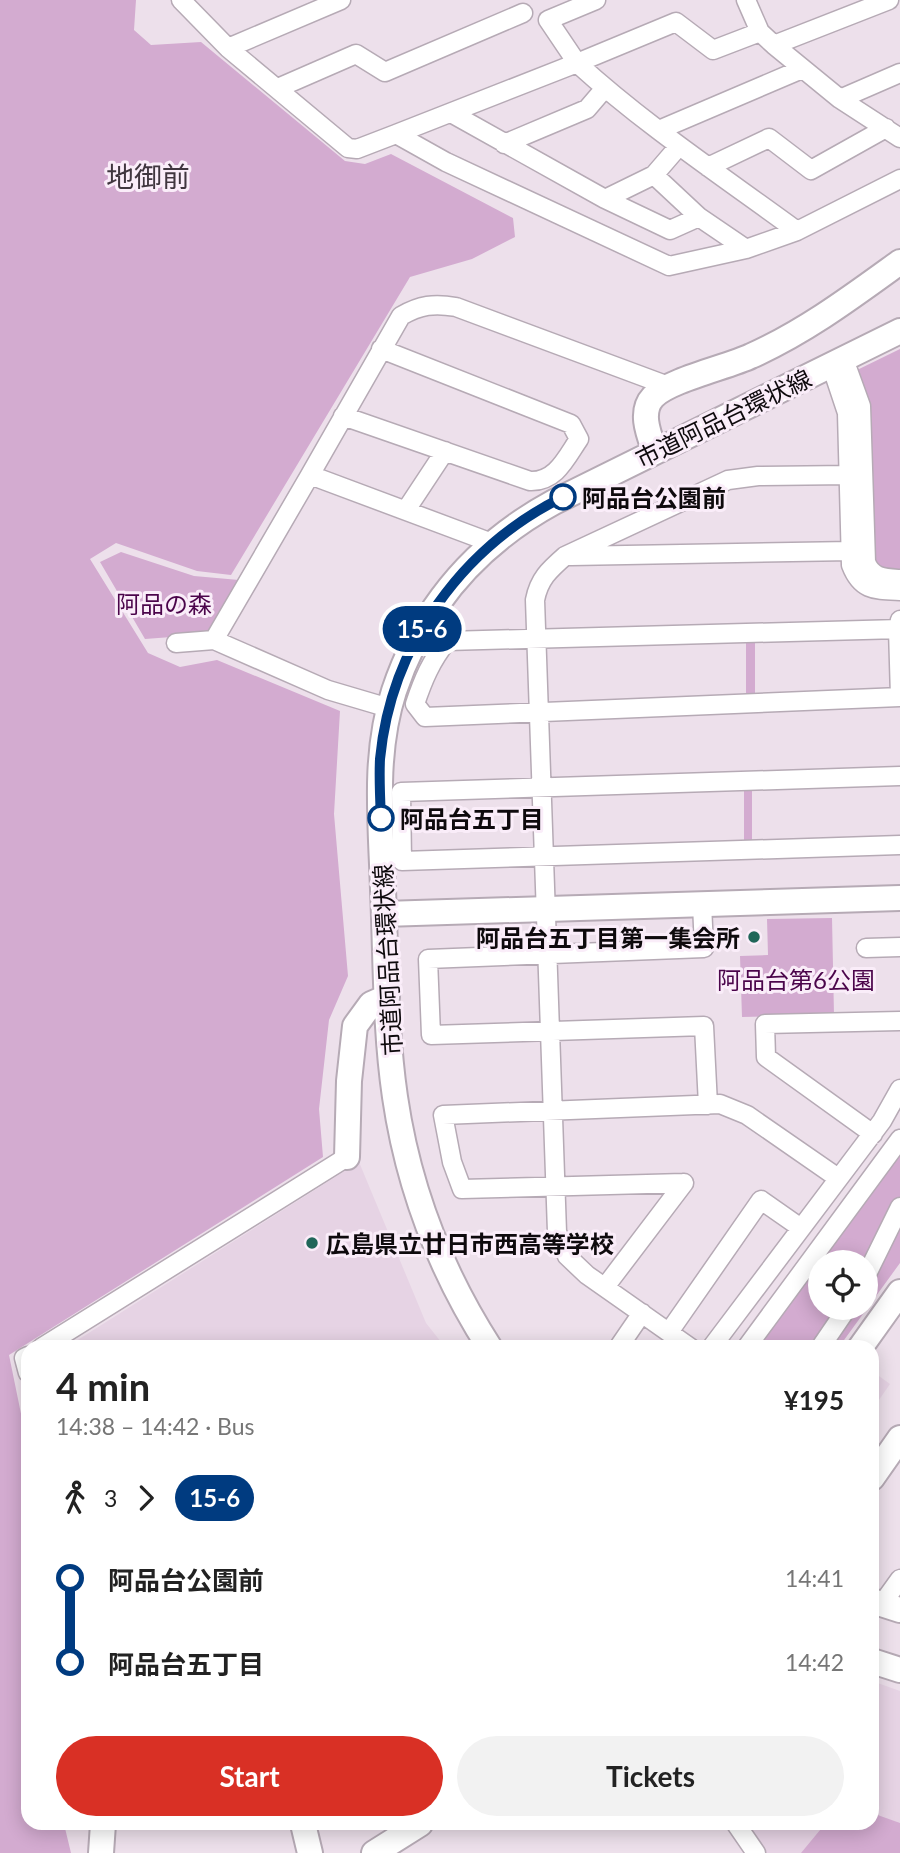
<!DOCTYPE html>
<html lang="en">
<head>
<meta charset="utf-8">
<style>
  :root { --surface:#fff; --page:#f2f2f2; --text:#222; --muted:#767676; --accent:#d93025 }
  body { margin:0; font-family:Lato,"Noto Sans JP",sans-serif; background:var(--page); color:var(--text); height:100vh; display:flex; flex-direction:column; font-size:26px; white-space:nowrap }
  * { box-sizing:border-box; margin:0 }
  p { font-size:23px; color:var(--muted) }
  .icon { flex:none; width:38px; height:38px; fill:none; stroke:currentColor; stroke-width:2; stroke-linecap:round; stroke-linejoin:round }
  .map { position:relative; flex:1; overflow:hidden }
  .drawer { position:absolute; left:21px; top:1340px; width:858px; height:490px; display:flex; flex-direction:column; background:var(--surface); border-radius:21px; box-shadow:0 4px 18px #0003 }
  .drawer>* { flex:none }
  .badge { padding:0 14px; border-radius:23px; font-size:24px; line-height:46px }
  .buttons { position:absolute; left:808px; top:1250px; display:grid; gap:14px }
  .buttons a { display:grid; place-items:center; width:70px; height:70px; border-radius:50%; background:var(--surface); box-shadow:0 4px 18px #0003; font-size:35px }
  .map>.badge { position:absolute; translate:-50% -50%; box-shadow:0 0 0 4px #fff }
  .legs { display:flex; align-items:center; gap:10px; height:77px; padding:0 35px; font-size:23px }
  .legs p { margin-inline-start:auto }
  .headline { display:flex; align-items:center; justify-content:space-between; height:119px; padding:0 35px }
  h1 { font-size:38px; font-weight:700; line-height:52px }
  .action { display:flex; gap:14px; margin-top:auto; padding:14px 35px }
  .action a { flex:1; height:80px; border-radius:42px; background:var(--accent); color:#fff; font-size:28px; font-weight:700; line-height:80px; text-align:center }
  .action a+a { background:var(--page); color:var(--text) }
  ul { padding:0 35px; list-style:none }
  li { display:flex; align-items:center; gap:24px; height:84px; font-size:26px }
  li i { display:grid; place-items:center; width:10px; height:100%; margin:0 9px; background:currentColor }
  li i::after { content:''; width:18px; height:18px; margin:-9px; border:5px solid; border-radius:50%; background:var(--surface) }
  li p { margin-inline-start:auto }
  li:first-child i { background:linear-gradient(#0000 50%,currentColor 0) }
  li:last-child i { background:linear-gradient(currentColor 50%,#0000 0) }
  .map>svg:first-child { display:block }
  .built { fill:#e6d3e4 }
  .green { fill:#d3abd0 }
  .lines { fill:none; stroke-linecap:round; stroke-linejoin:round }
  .street-casing { stroke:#b6aab5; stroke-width:21 }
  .secondary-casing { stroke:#b6aab5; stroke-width:28 }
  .street { stroke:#fff; stroke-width:18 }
  .secondary { stroke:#fff; stroke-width:24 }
  .line-1-casing { stroke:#fff; stroke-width:16 }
  .line-1 { stroke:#003b80; stroke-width:10 }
  .stop-1-dot { fill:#fff; stroke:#003b80; stroke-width:3.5 }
  .poi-dot { fill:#206659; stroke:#faedf9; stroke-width:2.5 }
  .labels { text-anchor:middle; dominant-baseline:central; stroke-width:6; stroke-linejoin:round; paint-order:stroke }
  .street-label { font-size:24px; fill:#0e0a0d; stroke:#faedf9 }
  .stop-label { font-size:24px; font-weight:bold; fill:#0e0a0d; stroke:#faedf9; text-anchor:start }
  .park-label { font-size:24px; fill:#4b054b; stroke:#faedf9 }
  .poi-label { font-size:24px; font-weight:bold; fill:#0e0a0d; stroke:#faedf9; text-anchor:end }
  .quarter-label { font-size:28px; fill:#40363f; stroke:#faedf9 }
</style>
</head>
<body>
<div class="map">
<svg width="900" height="1853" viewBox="0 0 900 1853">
  <rect width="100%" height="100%" fill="#ede0eb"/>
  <path class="built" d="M359,1162L426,1323L445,1347L65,1348Z
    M872,1371L890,1384L872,1410Z
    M872,1681L900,1691V1853H762L743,1824H872Z"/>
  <path class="green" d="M0,0H136L134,30L151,45L201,42L345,161L365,164L391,154L513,218L515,237L472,259L410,277L231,575L197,571L116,543L90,559L148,653L180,667L217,660L340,711L334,814L348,976L329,1020L319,1109L323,1157L9,1355L28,1448V1824H64L71,1853H0Z
    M900,349V573L875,567L855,371Z
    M121,552L194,576L239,580L211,634L145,639L100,562Z
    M755,641V696H746V642Z
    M744,788H752V842H744Z
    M832,918L834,1015L742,1017L740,956L768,955L767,919Z
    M900,1155V1263L839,1347L757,1348L821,1262V1307H866V1262H821Z
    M872,1813L900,1823V1853H801L825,1824H872Z"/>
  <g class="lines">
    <g class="street-casing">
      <path id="street" d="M181,0L228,48L341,0
        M596,0L548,20L577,63L676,22L713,50L760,32
        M746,0L760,32L774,45L840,99L900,138
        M774,45L889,0
        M228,48L348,148L357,149L396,134L446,162L669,266L746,249L797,231
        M278,88L356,54L385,72L523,13
        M840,99L900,73
        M451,113L605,199L670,230L699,217L746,249
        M659,130L802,69
        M396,134L577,63C645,125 722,176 797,231L900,179
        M504,144L587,109L605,88
        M708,167L769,138L811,170L886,128
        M654,175L699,217
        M605,199L654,175L679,146
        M831,365L847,413L851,565C861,591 875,590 900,591
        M848,370L861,406L866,562C872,578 884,578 900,579
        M343,416L530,481C556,482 566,458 579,439L571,424L381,349
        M310,475L214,640L328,690L389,708
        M406,510L445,451
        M492,543L310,475L401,316C420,305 434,303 456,307L671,387
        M571,556L851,551
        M900,620L898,629L900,697
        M900,629L447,641C431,661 423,680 415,704L425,717L900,697
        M176,643L214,640
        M900,776L401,792L402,861L900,845
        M702,904L704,948L428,959L431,1035L704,1026L708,1105
        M866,948L900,947
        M873,1134L766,1057L765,1024L900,1021
        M684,1183L462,1189L452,1162L443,1115L720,1104L747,1115L838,1178
        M866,1276L900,1207
        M605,1287L684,1183
        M669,1332L761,1200L801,1228
        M41,1348L347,1157
        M618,1348L642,1313
        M691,1348L587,1275L567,1256L557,1232L535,600C539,579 549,570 565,556L728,480L758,476L850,475
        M711,1348L882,1121L900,1089
        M746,1348L900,1139
        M820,1348L848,1307
        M28,1356L24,1358L28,1373
        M882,1604L900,1579
        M736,1824L756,1853"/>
    </g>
    <g class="secondary-casing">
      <path id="secondary" d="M655,452C649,435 639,412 653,397C669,380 728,367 751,356C805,332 853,296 900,262
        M384,914L900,898
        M347,1157L349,1081L355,1026L371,1004L387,997
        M490,1348C441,1272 408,1186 395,1097C385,1029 386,959 383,890C381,823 373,755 394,691C422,607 477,544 554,502L900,331
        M860,1348L900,1292
        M872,1478L900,1438
        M872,1601L900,1610
        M872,1661L900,1670
        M303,1824L310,1853
        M101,1853L103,1824
        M374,1853L420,1824"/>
    </g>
    <use href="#street" class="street"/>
    <use href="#secondary" class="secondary"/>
  </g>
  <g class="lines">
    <g class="line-1-casing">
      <path id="line-1" d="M381,818C380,798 379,779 380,759C391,645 462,547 563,497"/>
    </g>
    <use href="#line-1" class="line-1"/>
  </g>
  <g class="stop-1-dot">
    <circle cx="563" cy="497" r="12"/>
    <circle cx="381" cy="818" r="12"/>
  </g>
  <g class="poi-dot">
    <circle cx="754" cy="937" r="7"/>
    <circle cx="312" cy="1243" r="7"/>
  </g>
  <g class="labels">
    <g class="street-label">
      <text transform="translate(723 418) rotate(-26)">市道阿品台環状線</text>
      <text transform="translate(387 960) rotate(-93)">市道阿品台環状線</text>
    </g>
    <g class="stop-label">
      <text x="582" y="497">阿品台公園前</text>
      <text x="400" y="818">阿品台五丁目</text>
    </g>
    <g class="park-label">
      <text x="164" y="603">阿品の森</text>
      <text x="796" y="979">阿品台第6公園</text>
    </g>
    <g class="poi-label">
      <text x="740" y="937">阿品台五丁目第一集会所</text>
      <text x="326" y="1243" text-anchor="start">広島県立廿日市西高等学校</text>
    </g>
    <g class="quarter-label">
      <text x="148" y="176">地御前</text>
    </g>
  </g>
</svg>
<div class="buttons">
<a><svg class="icon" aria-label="locate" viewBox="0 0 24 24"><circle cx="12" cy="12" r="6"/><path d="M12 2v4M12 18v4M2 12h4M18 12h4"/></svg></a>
</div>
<b class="badge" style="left:422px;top:629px;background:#003b80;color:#fff">15-6</b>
<section class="drawer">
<div class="headline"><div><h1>4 min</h1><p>14:38 – 14:42 · Bus</p></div><b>¥195</b></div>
<div class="legs"><svg class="icon" aria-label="walk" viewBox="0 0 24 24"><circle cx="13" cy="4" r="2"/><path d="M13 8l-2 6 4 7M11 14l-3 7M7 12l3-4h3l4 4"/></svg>3<svg class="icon" aria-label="forward" viewBox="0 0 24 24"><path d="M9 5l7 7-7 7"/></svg><b class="badge" style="background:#003b80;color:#fff">15-6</b></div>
<ul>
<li><i style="color:#003b80"></i><b>阿品台公園前</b><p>14:41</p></li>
<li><i style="color:#003b80"></i><b>阿品台五丁目</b><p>14:42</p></li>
</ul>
<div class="action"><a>Start</a><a>Tickets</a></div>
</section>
</div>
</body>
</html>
